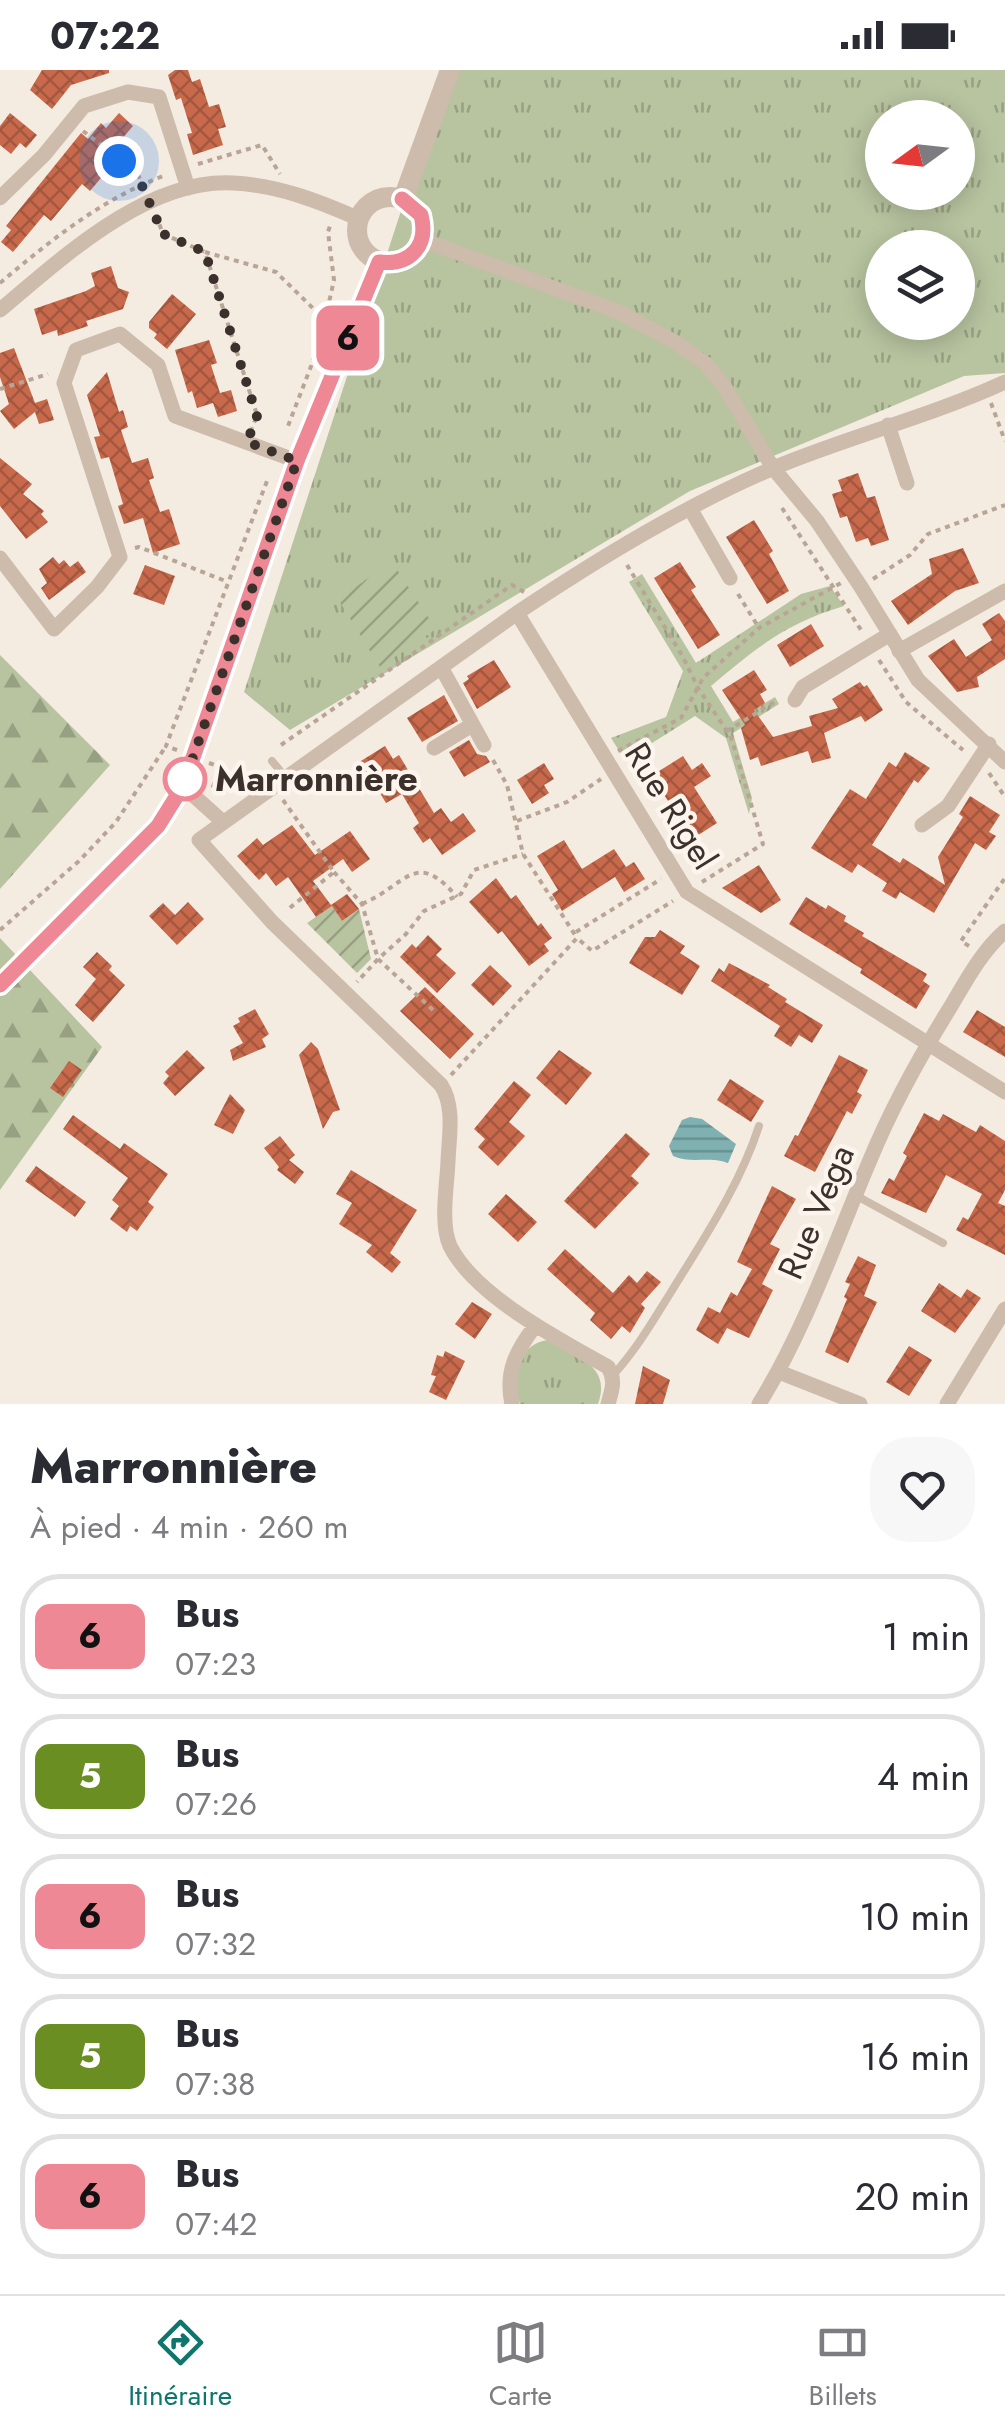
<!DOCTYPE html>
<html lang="fr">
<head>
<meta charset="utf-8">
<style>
  :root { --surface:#fff; --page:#f7f7f7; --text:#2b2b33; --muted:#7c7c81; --line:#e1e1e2; --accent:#0f766e }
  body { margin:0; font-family:Jost,sans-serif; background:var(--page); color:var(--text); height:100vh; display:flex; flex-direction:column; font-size:38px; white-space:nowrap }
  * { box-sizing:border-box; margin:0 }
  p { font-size:32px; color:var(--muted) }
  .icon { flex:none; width:55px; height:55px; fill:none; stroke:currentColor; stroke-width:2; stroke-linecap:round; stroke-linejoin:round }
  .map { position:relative; height:1334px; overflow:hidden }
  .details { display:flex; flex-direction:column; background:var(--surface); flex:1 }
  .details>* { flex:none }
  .badge { padding:0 20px; border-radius:15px; font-size:35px; line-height:65px }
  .needle { width:65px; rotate:255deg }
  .controls { position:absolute; left:865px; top:30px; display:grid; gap:20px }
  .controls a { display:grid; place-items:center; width:110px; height:110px; border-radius:50%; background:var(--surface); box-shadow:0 5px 25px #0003; font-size:50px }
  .you { position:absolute; width:50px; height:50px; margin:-25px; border:8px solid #fff; border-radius:50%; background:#1a73e8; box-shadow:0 0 0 15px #1a73e833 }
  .map>.badge { position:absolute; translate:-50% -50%; box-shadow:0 0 0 5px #fff }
  .round { display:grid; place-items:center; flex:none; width:105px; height:105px; border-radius:40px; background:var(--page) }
  .summary { display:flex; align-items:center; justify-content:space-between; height:170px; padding:0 30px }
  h1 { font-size:48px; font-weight:800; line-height:75px }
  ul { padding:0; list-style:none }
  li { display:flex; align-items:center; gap:30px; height:125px; margin:0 20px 15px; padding:0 10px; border:5px solid var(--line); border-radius:40px }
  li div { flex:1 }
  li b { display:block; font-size:38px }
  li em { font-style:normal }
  li .badge { min-width:110px; font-weight:700; text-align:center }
  .status { display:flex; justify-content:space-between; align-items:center; height:70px; padding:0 50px; background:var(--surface); direction:ltr }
  .status svg { height:28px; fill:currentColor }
  .tab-bar { display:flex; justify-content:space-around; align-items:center; height:140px; border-top:2px solid var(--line); background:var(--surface); font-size:28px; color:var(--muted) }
  .tab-bar a { display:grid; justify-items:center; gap:5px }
  .tab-bar .active { color:var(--accent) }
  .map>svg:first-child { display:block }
  .grass { fill:url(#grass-tufts); fill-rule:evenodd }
  .forest { fill:url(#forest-firs) }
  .garden { fill:url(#garden-furrows) }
  .water { fill:url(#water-rules) }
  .building { fill:url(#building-cross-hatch) }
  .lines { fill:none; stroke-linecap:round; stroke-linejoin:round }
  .path { stroke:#b9a596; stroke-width:4; stroke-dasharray:5 5; stroke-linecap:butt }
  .service { stroke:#cdbbac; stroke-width:8 }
  .minor { stroke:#cdbbac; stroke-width:15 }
  .tertiary { stroke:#cdbbac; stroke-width:20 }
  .line-casing { stroke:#fff; stroke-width:22 }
  .line { stroke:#ee8895; stroke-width:15 }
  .walk { stroke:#3b302b; stroke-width:10; stroke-dasharray:0 18 }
  .stop-dot { fill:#fff; stroke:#ee8895; stroke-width:5 }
  .labels { text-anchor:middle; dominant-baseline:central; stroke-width:9; stroke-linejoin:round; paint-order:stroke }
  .stop-label { font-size:35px; font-weight:bold; fill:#3b302b; stroke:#fbf5ee; text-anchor:start }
  .street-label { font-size:35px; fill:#3b302b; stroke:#fbf5ee }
</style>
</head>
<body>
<div class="status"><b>07:22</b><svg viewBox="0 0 49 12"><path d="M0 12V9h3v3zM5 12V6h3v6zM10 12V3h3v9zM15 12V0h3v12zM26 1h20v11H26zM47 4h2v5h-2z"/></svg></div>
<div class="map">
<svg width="1005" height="1334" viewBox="0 0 1005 1334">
  <defs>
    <pattern id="grass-tufts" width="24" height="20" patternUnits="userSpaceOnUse" patternTransform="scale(2.5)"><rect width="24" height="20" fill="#b8c4a0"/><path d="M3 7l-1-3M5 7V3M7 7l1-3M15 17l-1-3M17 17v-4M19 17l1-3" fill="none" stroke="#97a083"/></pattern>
    <pattern id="forest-firs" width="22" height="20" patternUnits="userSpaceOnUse" patternTransform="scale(2.5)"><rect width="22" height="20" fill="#b8c4a0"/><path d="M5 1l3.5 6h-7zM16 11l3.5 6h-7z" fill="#97a083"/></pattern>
    <pattern id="garden-furrows" width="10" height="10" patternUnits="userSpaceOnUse" patternTransform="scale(2.5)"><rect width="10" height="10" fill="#b8c4a0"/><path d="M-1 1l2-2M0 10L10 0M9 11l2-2" fill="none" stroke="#97a083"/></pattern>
    <pattern id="water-rules" width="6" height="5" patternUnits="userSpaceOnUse" patternTransform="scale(2.5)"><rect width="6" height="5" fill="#7fb0b2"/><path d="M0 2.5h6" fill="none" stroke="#699091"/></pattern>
    <pattern id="building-cross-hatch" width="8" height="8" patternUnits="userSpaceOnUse" patternTransform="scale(2.5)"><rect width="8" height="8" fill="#c8694b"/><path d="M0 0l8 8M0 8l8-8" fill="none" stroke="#a4573f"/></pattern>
  </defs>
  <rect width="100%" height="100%" fill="#f4ebe1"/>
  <path class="grass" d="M447,0H1005V303L964,306L690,421L290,660L244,622ZM882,48H958V122H882ZM882,178H958V252H882Z
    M642,504L696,593L801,524L830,516L844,536C786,553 756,578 711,616L733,652L775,627L779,634L733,663L752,728L749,744L726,668L695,646L625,690L611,668L666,647L683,601L629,512Z
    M548,1270C576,1287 612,1295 598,1334H520C511,1309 517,1274 548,1270Z"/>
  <path class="forest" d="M0,585L110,695L0,819Z
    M0,868L102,977L0,1120Z"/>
  <path class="garden" d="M392,492L436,559L380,597L338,529Z
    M332,836L342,851L359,839L371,889L357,903L307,853Z"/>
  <path class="water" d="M690,1047L702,1049L736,1074L728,1093C709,1086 690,1094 673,1086L669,1076L682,1050Z"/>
  <path class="building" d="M42,0H109V3L71,15L52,39L30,20Z
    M175,0H188L192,12L200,9L209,37L219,34L226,57L218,59L223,75L193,85L187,64L192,63L186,44L181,28L176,30L168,5Z
    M10,43L37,65L26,78L20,73L11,84L0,75V56Z
    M119,43L133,56L121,70L128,76L90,121L82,114L51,151L44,145L13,182L1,172L11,160L6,156L81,63L88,69L101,53L106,58Z
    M111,196L118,218L129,222L123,239L86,251L88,256L58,266L57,260L42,265L34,239L86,221L95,216L91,203Z
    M172,224L196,244L167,279L154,268L157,264L149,258V252Z
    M209,270L217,293L211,295L220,323L231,320L237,341L218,347L213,333L197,338L192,321L188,323L175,280Z
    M14,278L35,333L47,329L54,350L39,354L35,342L14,359L0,341L9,334L0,307V283Z
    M107,302L119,342L123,340L128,357L121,360L132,393L148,388L154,408L149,410L160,442L169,439L180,474L153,483L143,448L124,454L118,436L123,434L109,387L101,389L94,367L100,366L87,325Z
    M0,388L32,414L23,424L44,441L41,444L48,452L26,469L0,436Z
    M858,403L867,428L875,426L889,470L871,476L868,468L856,472L847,446L840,448L832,424L842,421L838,410Z
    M754,450L773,481L769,484L789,521L767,534L726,467Z
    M963,478L979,513L955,521L908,555L891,531L932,504L929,489Z
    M53,487L59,494L64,490L70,497L78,491L86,502L49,530L41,518L47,513L39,499Z
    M680,492L696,517L691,520L720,565L698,579L654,508Z
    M145,495L175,506L164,535L133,524Z
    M999,543L1005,551V589L977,607L979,617L957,622L928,586L954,569L966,587L992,570L982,554Z
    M811,554L824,576L790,597L777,575Z
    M494,590L511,617L477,639L463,613L469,609L467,606Z
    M754,600L767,620L760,624L765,633L754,640L773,667L812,656L809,646L838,638L832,629L860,612L864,617L867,615L883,640L865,652L861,646L824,663L831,688L812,693L808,681L761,696L758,687L750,690L741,658L745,655L722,620Z
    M444,625L458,651L422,672L407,648Z
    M469,670L477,684L486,686L490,692L464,707L449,682Z
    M385,676L393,689L399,685L434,743L441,738L451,752L463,743L476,761L442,785L430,768L423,773L413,758L419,753L402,724L386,733L370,707L366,710L356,694Z
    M905,682L930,698L918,713L914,710L872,775L900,793L903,788L945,815L938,787L963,747L959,744L970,726L1000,745L989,762L996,766L986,780L975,773L934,843L900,822L896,829L882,821L887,813L858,794L852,803L811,778L850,719L866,729L889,692L896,697Z
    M683,686L692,700L702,693L711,706L694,717L717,753L692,769L663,723L667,721L656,703Z
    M544,693L554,709L544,715L549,723L532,734L517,710Z
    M292,755L315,785L350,761L370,789L352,802L343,789L313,811L331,835L347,824L359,839L342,851L332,836L316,847L288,807L276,816L266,803L259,810L237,786L257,768L263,775Z
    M564,770L582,799L614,779L626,797L634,792L645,809L624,822L615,807L562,841L552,824L558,820L537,786Z
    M759,795L781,830L761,843L722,818Z
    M496,808L511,829L516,825L538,856L541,853L552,868L544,874L549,881L529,896L502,861L498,864L469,832Z
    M806,827L826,839L828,835L846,846L844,851L864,863L862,866L927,904L923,911L930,916L916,939L860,903L862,899L789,854Z
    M188,832L204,849L177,875L149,846L163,833L175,845Z
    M660,860L685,876L680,883L700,896L682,925L629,893L645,867H655Z
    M428,865L442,879L436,885L456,903L437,923L400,887L412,874L416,878Z
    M97,882L112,896L109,900L125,915L93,952L75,935L96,909L83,897Z
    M729,893L770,915L768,917L787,929L785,932L823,955L812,973L799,965L791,977L774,966L780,956L711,911L719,898L724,902Z
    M490,895L512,916L493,936L471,915Z
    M425,917L474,964L450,989L400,941Z
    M255,939L269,964L262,969L266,977L233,991L230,980L243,973L233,956L240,952L238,948Z
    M977,940L1005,957V987L963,962Z
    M311,972L318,979L340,1040L333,1042L323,1059L299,985Z
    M187,980L205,998L175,1026L163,1013L169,1006L165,1002Z
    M559,980L592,1003L566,1035L536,1008Z
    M839,985L868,1000L857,1022L862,1025L855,1038L852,1044L847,1041L815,1102L784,1086L795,1065L798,1066Z
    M69,991L82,1000L63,1027L50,1018Z
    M730,1009L764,1031L751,1052L717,1030Z
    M514,1011L531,1025L509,1052L525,1066L498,1096L478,1077L485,1069L474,1059Z
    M230,1024L245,1040L233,1064L214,1055Z
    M924,1043L939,1051L943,1044L976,1062L980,1055L1005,1071V1120L998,1133L1005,1136V1185L956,1160L963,1147L968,1150L982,1124L946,1105L926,1143L881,1123L889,1108L894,1111L907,1086L903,1083Z
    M73,1045L120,1079L124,1073L168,1104L148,1132L154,1137L137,1161L130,1156L127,1162L110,1149L119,1136L112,1130L128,1108L63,1059Z
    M626,1063L650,1084L631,1106L639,1113L595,1159L564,1131Z
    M280,1066L295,1085L289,1090L304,1102L295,1114L277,1100L279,1097L264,1078Z
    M36,1096L86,1132L75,1147L25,1111Z
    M351,1100L417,1140L390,1183L401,1192L392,1203L366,1182L372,1175L339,1154L352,1133L336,1124Z
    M772,1116L796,1129L770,1174L780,1179L762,1214L773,1220L749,1268L727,1258L718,1274L696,1260L708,1237L720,1243L731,1222L737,1226L752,1199L737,1192Z
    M506,1124L537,1152L518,1172L488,1144Z
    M565,1179L613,1223L629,1205L637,1213L647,1201L661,1212L641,1234L645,1238L630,1263L622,1256L611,1269L590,1250L595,1243L547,1199Z
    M858,1186L876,1195L864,1226L877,1232L848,1293L825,1282L847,1229L844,1227L850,1214L845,1212Z
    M939,1213L961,1228L967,1219L981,1228L955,1263L921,1241Z
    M472,1232L492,1244L475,1269L455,1254Z
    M909,1276L932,1290L909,1326L886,1312Z
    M445,1281L465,1291L446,1330L429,1322L436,1306L431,1305L437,1285L443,1287Z
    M643,1296L670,1310L663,1334H635Z"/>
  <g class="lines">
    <path class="path" d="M83,61L137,102L142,114
      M198,94L262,75L280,104
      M156,145L163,164L205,182L257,345L252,358
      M205,182L276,202L325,250V260L288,356
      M0,213C51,170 103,128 166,105
      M325,250L334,210L328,162L330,156
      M0,319L48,304
      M991,333L1005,371
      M782,438L861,560
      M135,478L139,477L228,512
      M627,495L683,587L698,618L731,667L763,774L702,812
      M873,509L910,485L928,464L1005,435
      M738,524L759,558
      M879,590L906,632L963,680
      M727,661L778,630
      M281,675L512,515L524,522
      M177,680L166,676L267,411
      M618,681L681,648L703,608L759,558L841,513
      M493,690L507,715L523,784L577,868
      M209,693L221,697L212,719
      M989,703L1005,727
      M283,730L334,802L286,841
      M517,751L567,732L601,709
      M334,802L362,834L378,889L357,912
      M362,834C407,815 415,778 457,827
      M0,860L79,791L116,752L166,676
      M576,862L661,809
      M969,876L961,871L1005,808
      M433,940L378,889L406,864L424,841L461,824L474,800L523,784
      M451,1005L577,868L592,881L673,831"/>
    <path class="service" d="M272,691L287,709
      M855,1125L943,1173
      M613,1305C636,1280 653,1251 671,1222C703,1170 740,1115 759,1056"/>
    <path class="minor" d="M0,128L44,85L84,36L128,22L159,27L188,118
      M423,170L619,242L677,273L706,294L724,316L773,398L817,451L861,517L918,610L1005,692
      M0,240C61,189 147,108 233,113C277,115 319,131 359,149
      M888,355L907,413
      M691,440L730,508
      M0,488L54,559L97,517L120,487L64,313L76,280L120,264L158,295L175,346L297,391
      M517,543L687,822L1005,1022
      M899,581L1005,521
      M441,597L484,675
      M795,630L803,617L890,564
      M434,678L472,655
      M183,716L223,752
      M922,755L948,736L989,674
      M779,1302L860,1334
      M512,1334C505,1302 516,1281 535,1256
      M608,1334C612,1320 616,1310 608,1297C560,1270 475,1226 450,1176C440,1153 447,1116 448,1091C449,1067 455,1036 441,1015L272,852L199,770L517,543C598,489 686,435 776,397C851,366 931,346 1005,312
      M759,1334C806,1258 835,1172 870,1090C891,1039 919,988 948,941C965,913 980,883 1005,861
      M947,1334L1005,1239"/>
    <path class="tertiary" d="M357 160a33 33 0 1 1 66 0a33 33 0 1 1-66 0Z
      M403,129L450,0
      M0,915L158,756L183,716L297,391L379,192"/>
  </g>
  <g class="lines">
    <g class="line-casing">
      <path id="line" d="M0,915L158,756L183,716L297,391L379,192C410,196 429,176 421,145L402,129"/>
    </g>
    <use href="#line" class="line"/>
    <path class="walk" d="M119,91L136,102L163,164L205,182L257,346L247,372L297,391L183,716L185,709"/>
  </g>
  <circle class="stop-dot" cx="185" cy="709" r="20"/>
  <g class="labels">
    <g class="stop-label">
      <text x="215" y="709">Marronnière</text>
    </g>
    <g class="street-label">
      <text transform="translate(671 736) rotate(58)">Rue Rigel</text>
      <text transform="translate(816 1142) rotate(-67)">Rue Vega</text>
    </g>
  </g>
</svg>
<div class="controls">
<a><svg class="needle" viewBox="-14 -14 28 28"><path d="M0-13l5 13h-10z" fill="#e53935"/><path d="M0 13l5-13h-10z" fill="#7c7c81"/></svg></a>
<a><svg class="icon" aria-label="layers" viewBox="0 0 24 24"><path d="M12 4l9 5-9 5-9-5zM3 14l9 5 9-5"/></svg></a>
</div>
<div class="you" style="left:119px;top:91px"></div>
<b class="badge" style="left:348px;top:268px;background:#ee8895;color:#111">6</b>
</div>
<section class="details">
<div class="summary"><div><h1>Marronnière</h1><p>À pied · 4 min · 260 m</p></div><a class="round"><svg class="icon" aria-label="heart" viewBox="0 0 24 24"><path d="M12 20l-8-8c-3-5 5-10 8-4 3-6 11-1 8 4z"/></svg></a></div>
<ul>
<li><span class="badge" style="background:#ee8895;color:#111">6</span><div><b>Bus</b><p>07:23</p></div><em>1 min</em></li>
<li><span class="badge" style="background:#6b8e23;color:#fff">5</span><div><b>Bus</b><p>07:26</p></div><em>4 min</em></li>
<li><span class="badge" style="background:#ee8895;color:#111">6</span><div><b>Bus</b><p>07:32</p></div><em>10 min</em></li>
<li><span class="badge" style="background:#6b8e23;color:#fff">5</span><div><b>Bus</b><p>07:38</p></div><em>16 min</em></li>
<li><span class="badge" style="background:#ee8895;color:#111">6</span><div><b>Bus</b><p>07:42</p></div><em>20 min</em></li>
</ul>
</section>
<nav class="tab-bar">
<a class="active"><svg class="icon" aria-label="directions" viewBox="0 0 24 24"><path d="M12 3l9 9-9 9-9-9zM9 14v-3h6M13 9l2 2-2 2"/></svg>Itinéraire</a>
<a><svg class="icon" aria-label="map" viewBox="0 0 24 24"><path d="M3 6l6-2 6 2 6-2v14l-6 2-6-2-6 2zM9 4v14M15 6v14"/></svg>Carte</a>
<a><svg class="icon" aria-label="tickets" viewBox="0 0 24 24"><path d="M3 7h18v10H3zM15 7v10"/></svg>Billets</a>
</nav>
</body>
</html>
